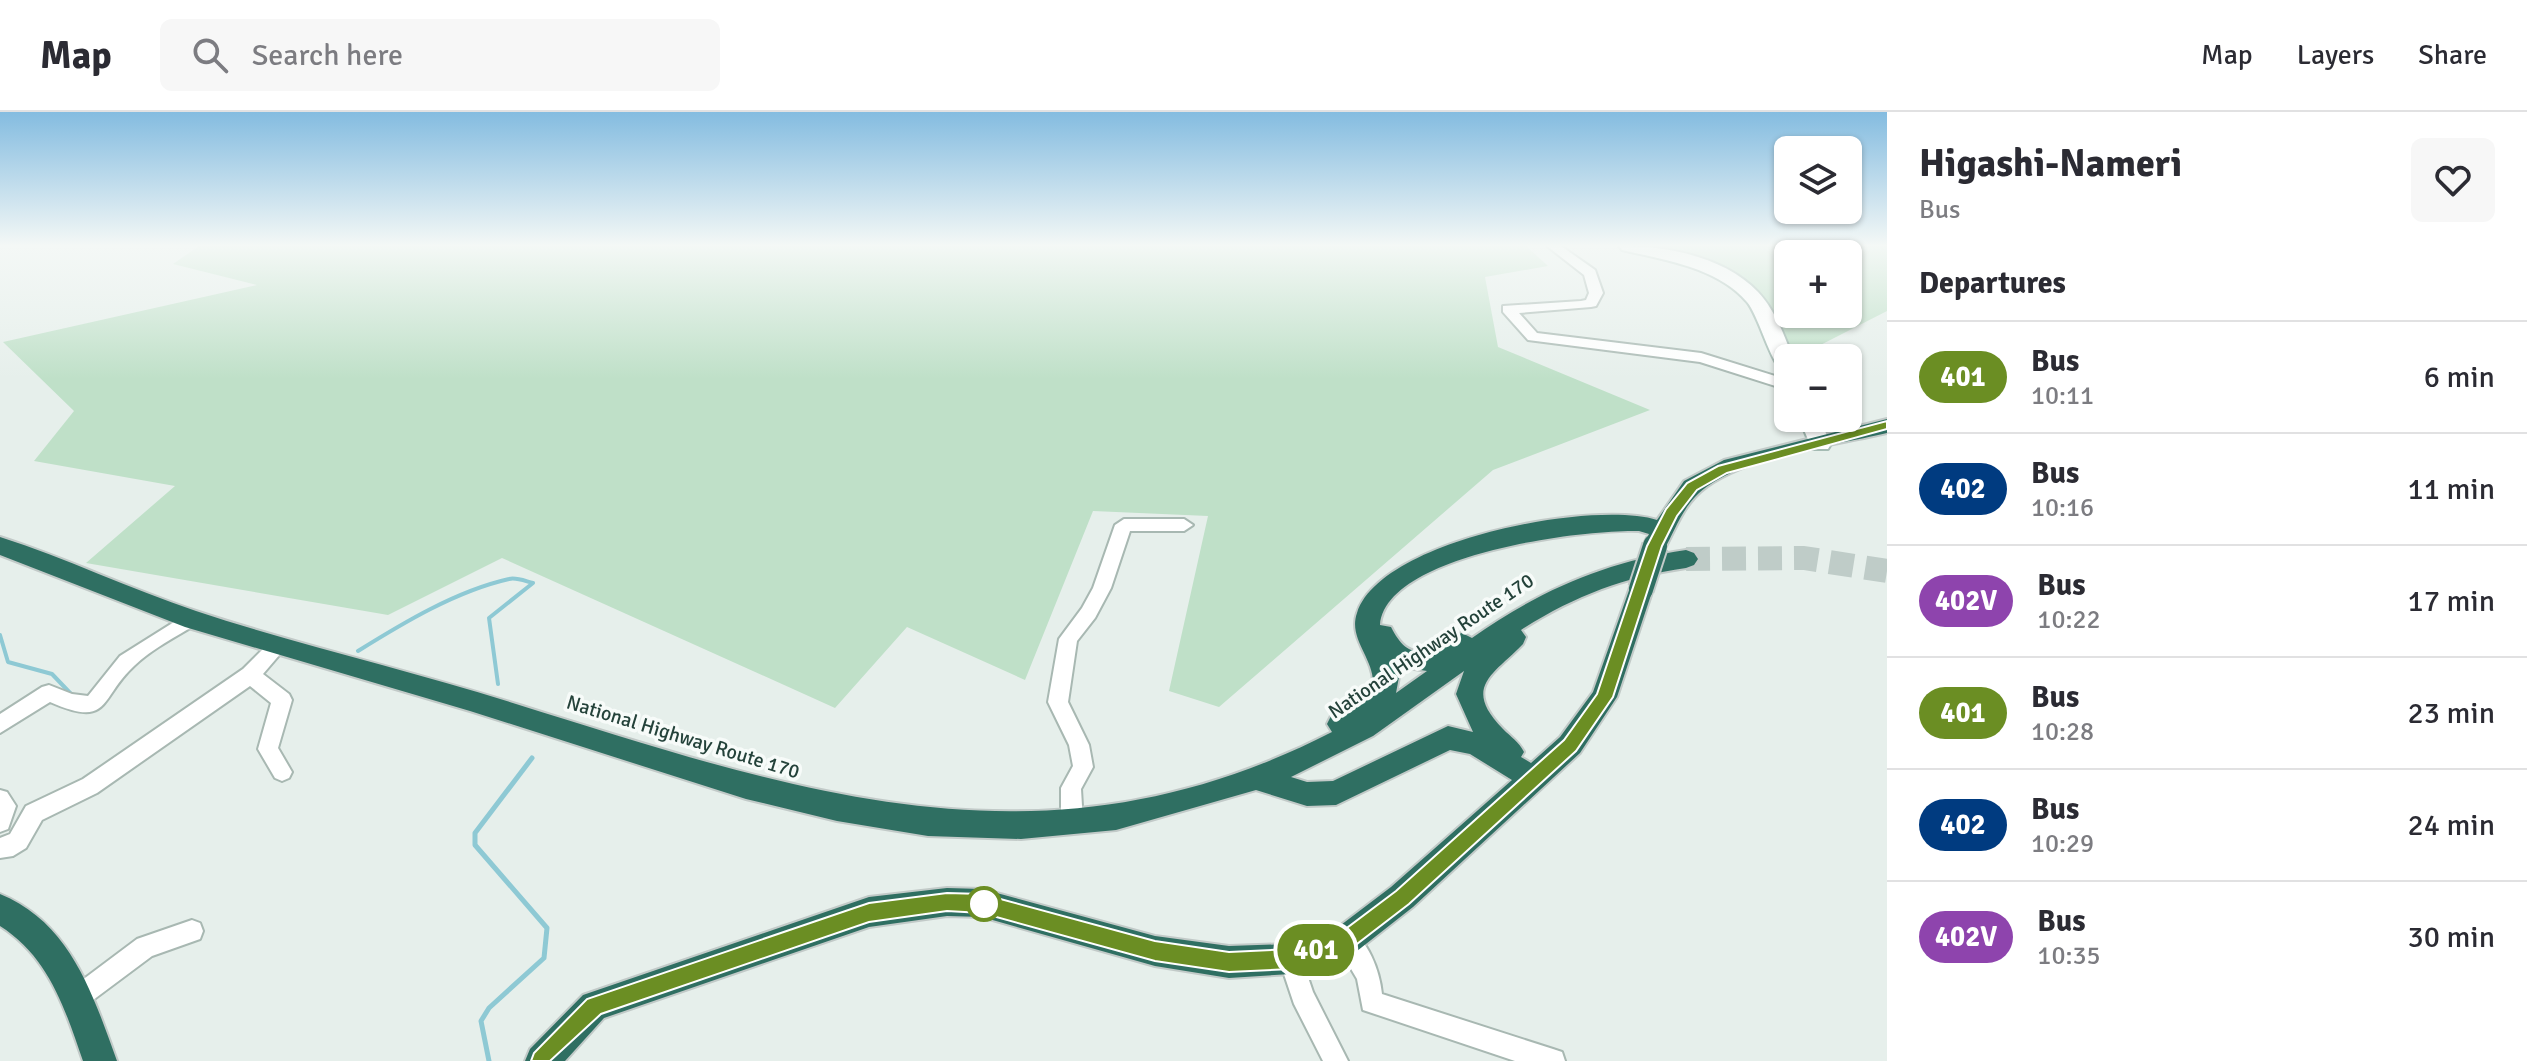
<!DOCTYPE html>
<html lang="en">
<head>
<meta charset="utf-8">
<style>
  :root { --surface:#fff; --page:#f7f7f7; --text:#2b2b33; --muted:#7c7c81; --line:#e1e1e2 }
  body { margin:0; font-family:Signika,sans-serif; background:var(--page); color:var(--text); height:100vh; display:flex; flex-direction:column; font-size:30px; white-space:nowrap }
  * { box-sizing:border-box; margin:0 }
  p { font-size:26px; color:var(--muted) }
  .icon { flex:none; width:44px; height:44px; fill:none; stroke:currentColor; stroke-width:2; stroke-linecap:round; stroke-linejoin:round }
  .map { position:relative; flex:1; overflow:hidden }
  .details { display:flex; flex-direction:column; background:var(--surface); width:640px }
  .details>* { flex:none }
  .badge { padding:0 16px; border-radius:26px; font-size:28px; line-height:52px }
  .controls { position:absolute; left:1774px; top:24px; display:grid; gap:16px }
  .controls a { display:grid; place-items:center; width:88px; height:88px; border-radius:12px; background:var(--surface); box-shadow:0 2px 6px #0004; font-size:40px }
  .map>.badge { position:absolute; translate:-50% -50%; box-shadow:0 0 0 4px #fff }
  h2 { padding:0 32px; font-size:30px; line-height:72px }
  .round { display:grid; place-items:center; flex:none; width:84px; height:84px; border-radius:12px; background:var(--page) }
  .head { display:flex; align-items:center; justify-content:space-between; height:136px; padding:0 32px }
  h1 { font-size:38px; font-weight:700; line-height:60px }
  ul { padding:0; list-style:none }
  li { display:flex; align-items:center; gap:24px; height:112px; padding:0 32px; border-top:2px solid var(--line) }
  li div { flex:1 }
  li b { display:block; font-size:30px }
  li em { font-style:normal }
  li .badge { min-width:88px; font-weight:700; text-align:center }
  header { display:flex; align-items:center; gap:48px; box-sizing:border-box; height:112px; padding:0 40px; background:var(--surface); border-bottom:2px solid var(--line) }
  header strong { font-size:38px }
  nav { display:flex; gap:44px; margin-inline-start:auto; font-size:28px }
  .search { width:560px; height:72px; background:var(--page); display:flex; align-items:center; gap:20px; box-sizing:border-box; padding:0 28px; border-radius:12px; color:var(--muted); font-size:30px }
  main { display:flex; flex:1; min-height:0 }
  .map>svg:first-child { display:block }
  .green { fill:#bfe0c8; fill-rule:evenodd }
  .lines { fill:none; stroke-linecap:round; stroke-linejoin:round }
  .stream-far1 { stroke:#8ec9d4; stroke-width:4 }
  .stream { stroke:#8ec9d4; stroke-width:5 }
  .highway-tunnel { stroke:#bfccc8; stroke-width:24; stroke-dasharray:24 12; stroke-linecap:butt }
  .street-casing { stroke:#a8b8b2; stroke-width:4 }
  .secondary-casing { stroke:#a4bbb3; stroke-width:4 }
  .highway-casing { stroke:#c2cac8; stroke-width:4 }
  .street { fill:#fff; fill-rule:evenodd }
  .secondary { fill:#fff; fill-rule:evenodd }
  .highway { fill:#2f6f62; fill-rule:evenodd }
  .highway-bridge-casing { stroke:#c2cac8; stroke-width:28; stroke-linecap:butt }
  .highway-bridge { stroke:#2f6f62; stroke-width:24 }
  .line { fill:#6b8e23; stroke:#fff; stroke-width:2 }
  .stop-dot { fill:#fff; stroke:#6b8e23; stroke-width:4 }
  .labels { text-anchor:middle; dominant-baseline:central; stroke-width:7; stroke-linejoin:round; paint-order:stroke }
  .street-label { font-size:20px; fill:#24423a; stroke:#f7fbf9 }
</style>
</head>
<body>
<header>
<strong>Map</strong>
<div class="search"><svg class="icon" aria-label="search" viewBox="0 0 24 24"><circle cx="10" cy="10" r="6"/><path d="M15 15l6 6"/></svg>Search here</div>
<nav><a>Map</a><a>Layers</a><a>Share</a></nav>
</header>
<main>
<div class="map">
<svg width="1887" height="949" viewBox="0 0 1887 949">
  <rect width="100%" height="100%" fill="#e6efeb"/>
  <path class="green" d="M199,134H1526L1548,154L1485,165L1498,235L1650,298L1493,358L1219,595L1169,579L1208,404L1093,399L1025,568L907,515L835,596L502,446L388,503L86,451L175,374L34,349L74,299L3,230L257,173L173,152Z
    M1642,134H1833L1843,141L1856,143L1847,134H1887V199L1795,246L1767,191L1739,167ZM1788,142H1848V202H1788Z"/>
  <g class="lines">
    <path class="stream-far1" d="M0,523L8,550L52,562L73,584
      M358,539C403,511 456,479 509,467C516,465 525,469 533,471L489,506L498,572"/>
    <path class="stream" d="M489,949L481,909L489,896L544,846L547,816L475,733V721L532,646"/>
    <path class="highway-tunnel" d="M1686,447L1804,446L1887,459"/>
    <g class="street-casing">
      <path id="street" d="M1547,134H1561L1595,158L1603,181L1596,194L1591,195L1519,201L1537,221L1701,241L1788,268V278L1700,250L1528,228L1503,200V194L1581,189L1586,188L1589,181L1584,163Z
        M1124,407H1184L1193,413L1184,419H1130L1111,476L1095,506L1077,529L1068,590L1089,633L1093,655L1081,677L1083,711L1080,718L1072,721L1064,718L1061,711V676L1073,654L1069,633L1048,590L1059,527L1082,496L1093,476L1115,413Z
        M190,500L197,502L199,507L197,512C175,525 152,537 134,554C99,586 111,617 50,590L0,621V602L42,575L49,573L72,582L88,584L120,544Z
        M278,526L285,529L287,534L263,562L289,582L292,588L278,636L292,660L289,666L282,669L275,666L258,637L271,591L250,574L97,681L42,708L26,736L13,744L0,746V726L10,722L26,694L83,667L243,557L271,529Z
        M0,678L7,680L16,694L8,717L0,720Z
        M192,808L200,811L203,819L200,827L152,844L85,894L77,898L69,894L65,886L69,878L137,827Z
        M1346,817C1368,825 1380,860 1382,882L1553,937L1562,940L1565,949H1515L1363,898L1357,867L1334,828L1338,820Z
        M1291,835L1299,839L1313,880L1348,949H1323L1294,892L1279,847L1283,839Z"/>
    </g>
    <g class="secondary-casing">
      <path id="secondary" d="M1619,134C1665,133 1725,145 1758,180C1775,198 1784,223 1793,246H1788V263C1772,259 1760,205 1747,190C1717,155 1664,148 1622,138Z
        M1799,306H1819L1831,332L1828,337H1812Z"/>
    </g>
    <g class="highway-casing">
      <path id="highway" d="M1887,307V321C1834,334 1734,344 1695,385C1681,400 1674,420 1664,438H1648L1644,432L1649,422L1639,419C1584,417 1385,442 1380,513L1391,515C1413,558 1429,532 1462,521L1472,526C1539,479 1604,450 1686,438L1694,441L1698,447L1694,453L1686,456C1624,465 1574,484 1521,518L1526,525L1523,532C1493,563 1462,575 1503,617C1511,625 1519,630 1524,640L1521,645L1531,651L1560,625L1593,580L1632,470H1650L1653,477L1617,585L1580,641L1413,795L1357,839L1291,862L1229,866L1155,854L982,805L947,804L869,815L604,906L565,949H525L530,937L583,883L869,785L947,776L982,777L1155,824L1229,834L1291,832L1337,816L1391,775L1512,668L1470,642L1450,638L1336,693L1307,694L1256,678L1116,718L1021,727L928,724L837,709L746,687L470,599L185,515L0,443V425C66,446 130,477 196,499C301,534 410,558 516,592C801,681 1046,767 1332,620L1327,612L1331,604L1373,570C1373,546 1348,526 1357,501C1380,428 1592,388 1657,408L1684,369L1724,348ZM1396,554L1427,559L1396,581L1399,565ZM1464,559L1456,582L1473,620L1448,614L1333,669L1307,670L1291,665L1373,624Z
        M0,782C71,811 93,883 117,949H83C65,897 49,845 0,814Z"/>
    </g>
    <use href="#street" class="street"/>
    <use href="#secondary" class="secondary"/>
    <use href="#highway" class="highway"/>
    <g class="highway-bridge-casing">
      <path id="highway-bridge" d="M1641,477L1655,434"/>
    </g>
    <use href="#highway-bridge" class="highway-bridge"/>
  </g>
  <linearGradient id="sky" x2="0" y2="1"><stop stop-color="#84bce0"/><stop offset="0.5" stop-color="#f4f8f6"/><stop offset="1" stop-color="#f4f8f6" stop-opacity="0"/></linearGradient>
  <rect width="1887" height="267" fill="url(#sky)"/>
  <path class="line" d="M1887,309V317L1727,361L1697,378L1677,404L1662,434L1613,585L1576,639L1409,792L1353,835L1291,857L1229,860L1155,849L982,801L947,799L869,810L601,902L550,949H531L534,941L587,887L869,791L947,781L982,782L1155,829L1229,840L1291,837L1340,821L1396,779L1564,628L1597,582L1647,434L1666,397L1687,371L1718,354Z"/>
  <circle class="stop-dot" cx="984" cy="792" r="16"/>
  <g class="labels">
    <g class="street-label">
      <text transform="translate(1431 534) rotate(-34)">National Highway Route 170</text>
      <text transform="translate(683 625) rotate(17)">National Highway Route 170</text>
    </g>
  </g>
</svg>
<div class="controls">
<a><svg class="icon" aria-label="layers" viewBox="0 0 24 24"><path d="M12 4l9 5-9 5-9-5zM3 14l9 5 9-5"/></svg></a>
<a>+</a>
<a>−</a>
</div>
<b class="badge" style="left:1316px;top:838px;background:#6b8e23;color:#fff">401</b>
</div>
<section class="details">
<div class="head"><div><h1>Higashi-Nameri</h1><p>Bus</p></div><a class="round"><svg class="icon" aria-label="heart" viewBox="0 0 24 24"><path d="M12 20l-8-8c-3-5 5-10 8-4 3-6 11-1 8 4z"/></svg></a></div>
<h2>Departures</h2>
<ul>
<li><span class="badge" style="background:#6b8e23;color:#fff">401</span><div><b>Bus</b><p>10:11</p></div><em>6 min</em></li>
<li><span class="badge" style="background:#003b80;color:#fff">402</span><div><b>Bus</b><p>10:16</p></div><em>11 min</em></li>
<li><span class="badge" style="background:#8e44ad;color:#fff">402V</span><div><b>Bus</b><p>10:22</p></div><em>17 min</em></li>
<li><span class="badge" style="background:#6b8e23;color:#fff">401</span><div><b>Bus</b><p>10:28</p></div><em>23 min</em></li>
<li><span class="badge" style="background:#003b80;color:#fff">402</span><div><b>Bus</b><p>10:29</p></div><em>24 min</em></li>
<li><span class="badge" style="background:#8e44ad;color:#fff">402V</span><div><b>Bus</b><p>10:35</p></div><em>30 min</em></li>
</ul>
</section>
</main>
</body>
</html>
